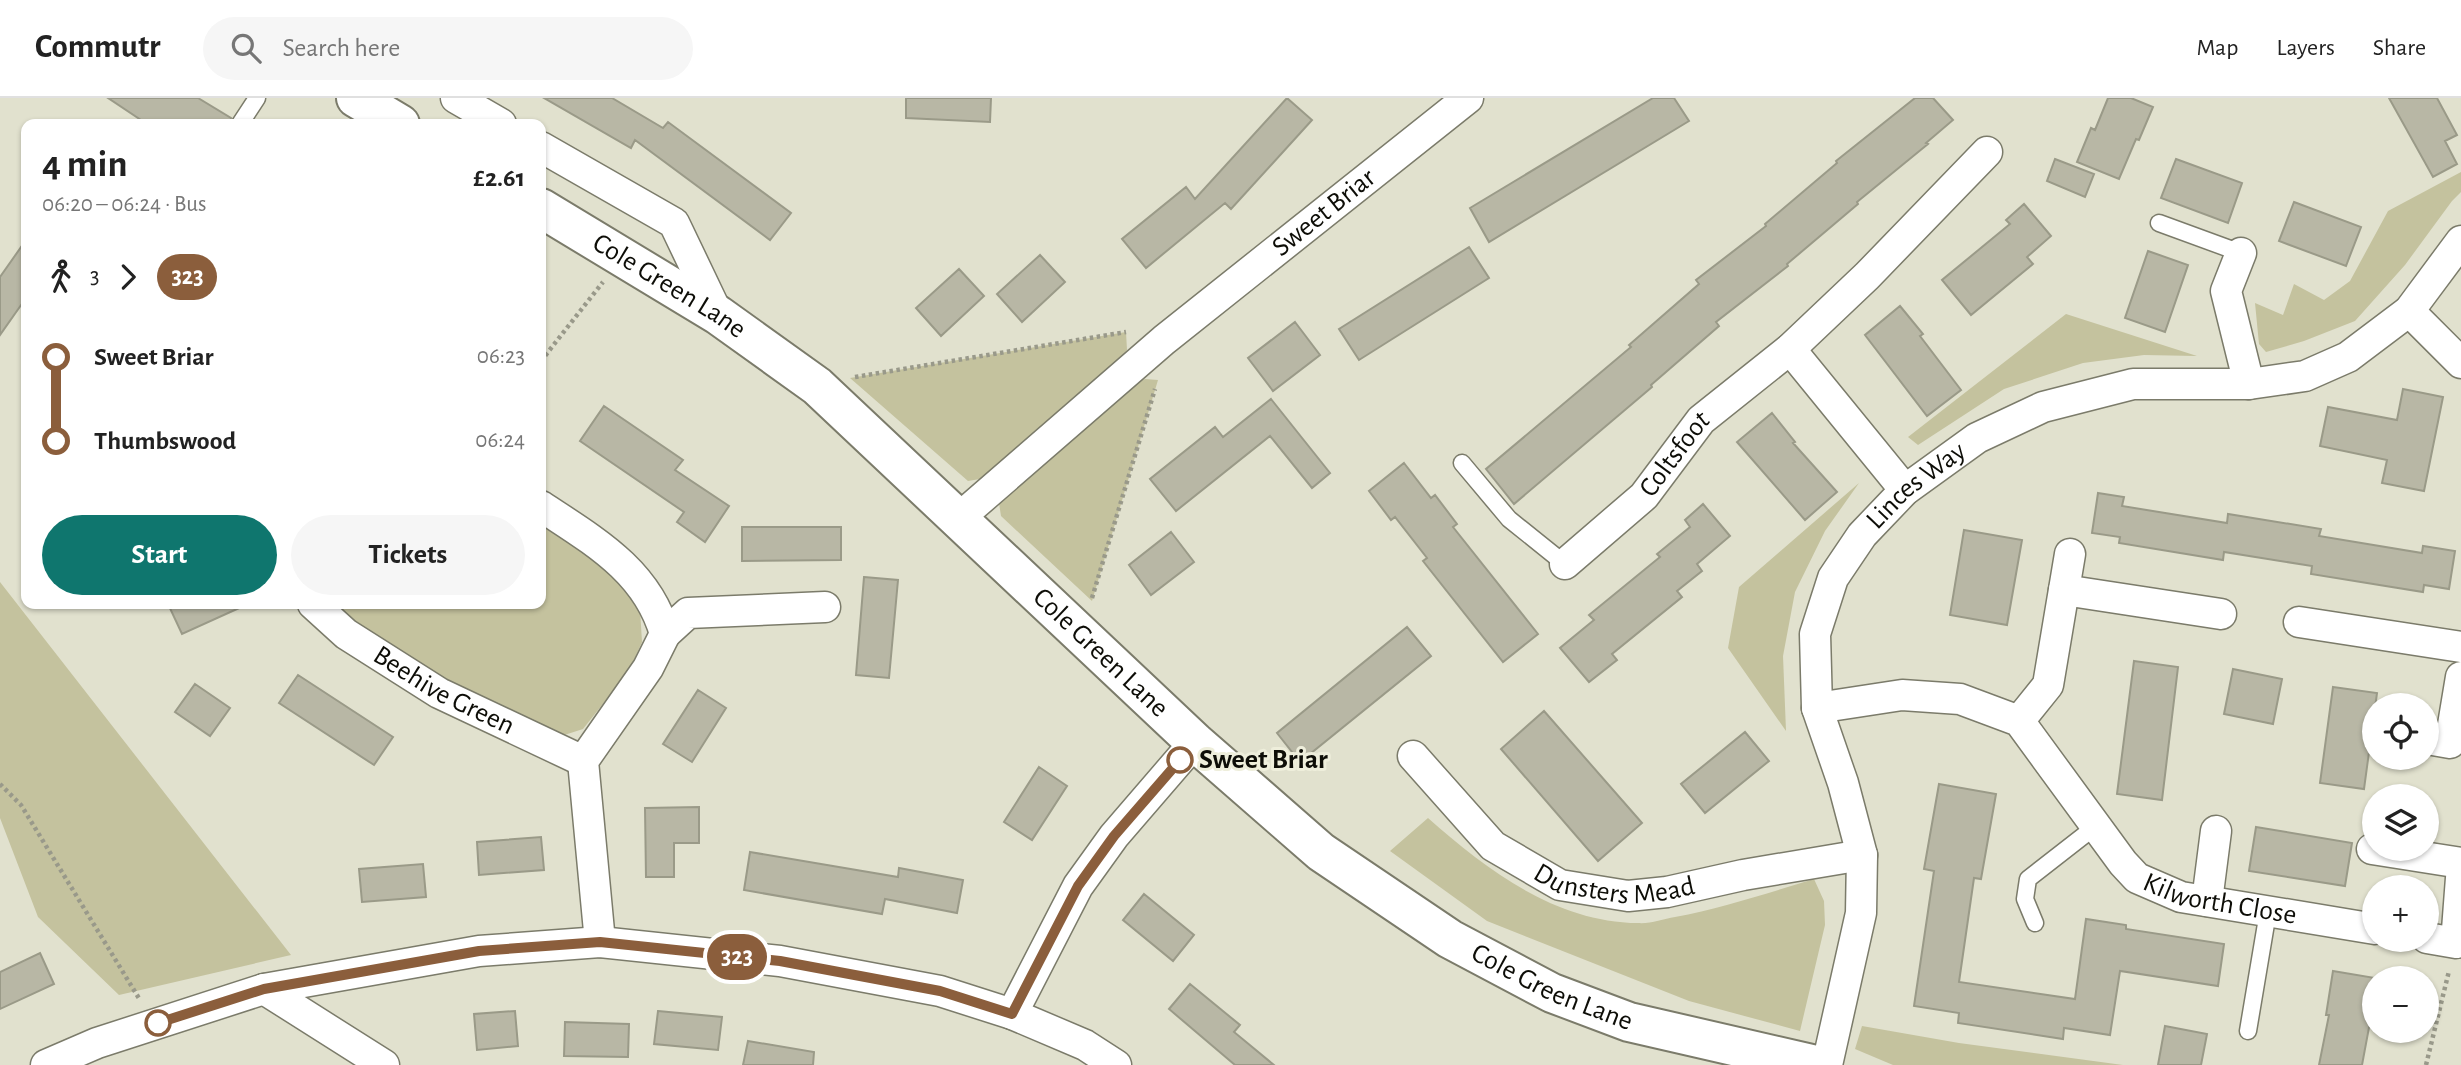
<!DOCTYPE html>
<html lang="en">
<head>
<meta charset="utf-8">
<style>
  :root { --surface:#fff; --page:#f6f6f6; --text:#222; --muted:#767676; --line:#e0e0e0; --accent:#0f766e }
  body { margin:0; font-family:"Alegreya Sans",sans-serif; background:var(--page); color:var(--text); height:100vh; display:flex; flex-direction:column; font-size:26px; white-space:nowrap }
  * { box-sizing:border-box; margin:0 }
  p { font-size:23px; color:var(--muted) }
  .icon { flex:none; width:38px; height:38px; fill:none; stroke:currentColor; stroke-width:2; stroke-linecap:round; stroke-linejoin:round }
  .map { position:relative; flex:1; overflow:hidden }
  .sheet { position:absolute; left:21px; top:21px; width:525px; height:490px; display:flex; flex-direction:column; background:var(--surface); border-radius:14px; box-shadow:0 2px 5px #0004 }
  .sheet>* { flex:none }
  .badge { padding:0 14px; border-radius:23px; font-size:24px; line-height:46px }
  .fabs { position:absolute; left:2362px; top:595px; display:grid; gap:14px }
  .fabs a { display:grid; place-items:center; width:77px; height:77px; border-radius:50%; background:var(--surface); box-shadow:0 2px 5px #0004; font-size:35px }
  .map>.badge { position:absolute; translate:-50% -50%; box-shadow:0 0 0 4px #fff }
  .legs { display:flex; align-items:center; gap:10px; height:77px; padding:0 21px; font-size:23px }
  .legs p { margin-inline-start:auto }
  .head { display:flex; align-items:center; justify-content:space-between; height:119px; padding:0 21px }
  h1 { font-size:38px; font-weight:700; line-height:52px }
  .cta { display:flex; gap:14px; margin-top:auto; padding:14px 21px }
  .cta a { flex:1; height:80px; border-radius:42px; background:var(--accent); color:#fff; font-size:28px; font-weight:700; line-height:80px; text-align:center }
  .cta a+a { background:var(--page); color:var(--text) }
  ul { padding:0 21px; list-style:none }
  li { display:flex; align-items:center; gap:24px; height:84px; font-size:26px }
  li i { display:grid; place-items:center; width:10px; height:100%; margin:0 9px; background:currentColor }
  li i::after { content:''; width:18px; height:18px; margin:-9px; border:5px solid; border-radius:50%; background:var(--surface) }
  li p { margin-inline-start:auto }
  li:first-child i { background:linear-gradient(#0000 50%,currentColor 0) }
  li:last-child i { background:linear-gradient(currentColor 50%,#0000 0) }
  header { display:flex; align-items:center; gap:42px; box-sizing:border-box; height:98px; padding:0 35px; background:var(--surface); border-bottom:2px solid var(--line) }
  header strong { font-size:33px }
  nav { display:flex; gap:38px; margin-inline-start:auto; font-size:24px }
  .search { width:490px; height:63px; background:var(--page); display:flex; align-items:center; gap:18px; box-sizing:border-box; padding:0 24px; border-radius:38px; color:var(--muted); font-size:26px }
  .map>svg:first-child { display:block }
  .green { fill:#c4c29e }
  .building { fill:#b8b7a5; stroke:#9a9a88; stroke-width:2 }
  .lines { fill:none; stroke-linecap:round; stroke-linejoin:round }
  .lane-casing { stroke:#7b7b6a; stroke-width:19 }
  .street-casing { stroke:#7b7b6a; stroke-width:33 }
  .secondary-casing { stroke:#7b7b6a; stroke-width:42 }
  .path { stroke:#99998a; stroke-width:4.5; stroke-dasharray:3.5 3.5; stroke-linecap:butt }
  .lane { stroke:#fff; stroke-width:16 }
  .street { stroke:#fff; stroke-width:30 }
  .secondary { stroke:#fff; stroke-width:38 }
  .line-1-casing { stroke:#fff; stroke-width:16 }
  .line-1 { stroke:#8b5e3c; stroke-width:10 }
  .stop-1-dot { fill:#fff; stroke:#8b5e3c; stroke-width:3.5 }
  .labels { text-anchor:middle; dominant-baseline:central; stroke-width:6; stroke-linejoin:round; paint-order:stroke }
  .street-label { font-size:28px; fill:#0d0d07; stroke:#eeeedb }
  .stop-label { font-size:28px; font-weight:bold; fill:#0d0d07; stroke:#eeeedb; text-anchor:start }
</style>
</head>
<body>
<header>
<strong>Commutr</strong>
<div class="search"><svg class="icon" aria-label="search" viewBox="0 0 24 24"><circle cx="10" cy="10" r="6"/><path d="M15 15l6 6"/></svg>Search here</div>
<nav><a>Map</a><a>Layers</a><a>Share</a></nav>
</header>
<div class="map">
<svg width="2461" height="967" viewBox="0 0 2461 967">
  <rect width="100%" height="100%" fill="#e1e1ce"/>
  <path class="green" d="M2461,74V94L2452,103L2405,167L2355,223L2304,243L2266,254L2259,246L2255,205L2283,217L2294,186L2324,202L2350,183L2388,113Z
    M2066,216L2197,258L2144,257L2083,265L2004,291L1918,347L1908,339Z
    M1126,234L1127,252L1117,264L986,380L968,383L850,280Z
    M1145,281L1158,282L1092,503L1001,418L999,405L1015,386L1134,286Z
    M1859,385L1825,433L1795,494L1783,558L1786,633L1728,550L1739,489Z
    M541,419L597,456L640,511L642,544L629,573L583,631L555,640C477,601 394,565 330,506H541Z
    M0,484L291,857L119,897L38,819L0,720Z
    M1428,720C1487,772 1555,824 1638,825C1650,826 1663,821 1675,819C1722,810 1768,795 1814,781L1824,803L1825,827L1800,933L1689,903L1487,823L1390,753Z
    M1862,928L1959,945L2123,967H1893L1855,951Z"/>
  <path class="building" d="M108,0H198L231,20L230,26H147Z
    M544,0H612L663,30L668,24L791,115L770,142L635,42L631,50Z
    M906,0H991L990,24L906,20Z
    M1287,0L1312,22L1231,111L1225,105L1146,170L1122,141L1186,89L1195,101Z
    M1653,0H1674L1689,23L1489,144L1470,110Z
    M1915,0H1933L1953,22L1926,45L1928,46L1857,104L1858,106L1787,166L1788,168L1716,224L1719,228L1651,287L1652,289L1514,406L1486,371L1631,249L1629,247L1699,186L1696,182L1766,128L1765,126L1837,65L1836,63Z
    M2108,0H2131L2153,9L2139,42L2136,41L2119,81L2077,64L2091,30L2095,32Z
    M2389,0H2437L2457,37L2445,43L2457,66L2433,79Z
    M2055,61L2094,76L2085,99L2047,83Z
    M2176,61L2242,85L2228,125L2161,100Z
    M2294,104L2361,129L2346,168L2279,143Z
    M2024,106L2051,138L2027,159L2033,166L1971,217L1942,182L2010,126L2006,122Z
    M26,142V200L0,237V179Z
    M1469,149L1489,180L1359,262L1339,231Z
    M2148,153L2188,167L2165,234L2125,220Z
    M1040,157L1065,184L1022,224L997,196Z
    M959,171L984,198L941,238L916,210Z
    M1900,208L1923,236L1920,238L1961,292L1927,318L1865,237Z
    M1295,224L1320,257L1273,293L1248,260Z
    M2403,291L2443,299L2424,393L2382,385L2387,362L2320,348L2328,309L2397,322Z
    M1271,301L1330,375L1312,390L1270,338L1176,413L1150,381L1215,329L1223,339Z
    M604,308L683,362L675,372L729,408L705,444L677,424L684,414L580,343Z
    M1772,315L1795,344L1793,345L1837,394L1805,422L1737,344Z
    M1404,365L1431,400L1435,397L1457,426L1453,429L1538,536L1503,564L1423,463L1427,460L1395,419L1391,422L1369,393Z
    M2098,395L2124,399L2122,408L2227,425L2228,416L2321,431L2319,438L2422,455L2423,448L2455,453L2449,491L2424,487L2423,494L2311,476L2312,468L2224,454L2223,462L2119,445L2120,439L2092,435Z
    M1703,406L1730,438L1697,466L1702,473L1677,493L1682,499L1612,556L1617,562L1589,584L1560,550L1594,522L1589,517L1660,459L1657,456L1690,429L1685,422Z
    M742,429H841V462L742,463Z
    M1964,432L2022,442L2007,527L1950,517Z
    M1171,434L1194,464L1151,497L1129,467Z
    M864,479L898,482L889,580L856,577Z
    M168,506H248L182,536Z
    M1407,529L1431,558L1300,664L1277,635Z
    M2134,563L2178,569L2162,702L2117,696Z
    M2233,571L2282,581L2273,626L2224,616Z
    M298,577L393,639L374,667L279,605Z
    M195,586L230,610L210,638L175,614Z
    M2333,589L2377,595L2364,691L2320,685Z
    M698,592L726,610L692,664L663,646Z
    M1544,613L1642,725L1598,763L1501,651Z
    M1745,634L1769,663L1705,715L1681,686Z
    M1039,669L1067,688L1032,742L1004,724Z
    M1939,686L1996,696L1981,781L1974,780L1959,884L2075,901L2086,821L2126,827V831L2224,846L2218,888L2120,873L2110,937L2064,930L2063,941L1958,925L1959,915L1914,908L1934,773L1924,771Z
    M699,709V745H674V779H646L645,710Z
    M2256,729L2352,745L2345,788L2249,773Z
    M541,739L544,772L479,777L477,744Z
    M750,754L898,779L899,770L963,782L957,815L885,801L882,816L744,792Z
    M423,766L426,799L362,804L359,771Z
    M1144,796L1194,837L1173,863L1123,822Z
    M40,855L54,886L0,911V874Z
    M2333,873L2375,880V924H2370L2362,967H2319L2329,917H2326Z
    M1190,886L1240,927L1234,934L1274,967H1235L1169,911Z
    M515,913L518,948L477,952L474,916Z
    M658,913L722,919L718,952L654,946Z
    M565,924L629,926L628,959L564,958Z
    M2165,928L2207,936L2201,967H2158Z
    M748,943L814,954L813,967H743Z"/>
  <g class="lines">
    <g class="lane-casing">
      <path id="lane" d="M240,26L257,0
        M2159,125L2241,155
        M1462,365L1509,421L1565,466
        M2035,825L2025,801L2028,781L2096,728
        M2248,933L2268,814"/>
    </g>
    <g class="street-casing">
      <g id="street">
        <path d="M456,0L501,26"/>
        <path d="M541,49L674,125L718,217"/>
        <path d="M2241,155L2226,193L2249,286"/>
        <path d="M2409,213L2461,265"/>
        <path d="M1790,251L1905,392"/>
        <path d="M541,408C592,442 647,472 665,536L648,570L583,663L600,844"/>
        <path id="s1" d="M959,420L1164,242L1468,0"/>
        <path id="s2" d="M1565,466L1644,398L1701,322L1790,251L1867,178L1987,54"/>
        <path d="M2064,492L2221,516"/>
        <path id="s3" d="M313,506L346,536L439,595L583,663"/>
        <path d="M2299,524L2461,549"/>
        <path d="M665,536L688,515L825,509"/>
        <path id="s4" d="M1817,610L1902,597L1960,601L2019,623L2123,765L2137,780L2181,799L2375,831"/>
        <path d="M2019,623L2048,587L2070,456"/>
        <path d="M2427,641L2450,645L2461,579"/>
        <path id="s5" d="M1413,658L1493,748L1560,787L1628,798L1667,794L1743,777L1862,757"/>
        <path d="M2372,751L2461,765"/>
        <path d="M2207,803L2216,733"/>
        <path d="M2427,840L2456,845L2461,780"/>
        <path d="M264,891L384,967"/>
        <path d="M1012,916L1078,788L1114,738L1195,644"/>
        <path d="M46,967L97,945L264,891L479,853L600,844L780,863L940,893L1012,916L1085,947L1116,967"/>
        <path id="s6" d="M1827,967L1861,815L1862,757L1843,685L1817,610L1815,536L1833,480L1862,437L1905,392L1977,340L2043,309L2133,286H2249L2305,278L2348,259L2409,213L2461,143"/>
      </g>
    </g>
    <g class="secondary-casing">
      <g id="secondary">
        <path d="M356,0L400,26"/>
        <path id="s7" d="M541,110L718,217L817,288L1195,644L1321,754L1450,841L1552,895L1629,924L1816,967"/>
      </g>
    </g>
    <path class="path" d="M541,263L603,184
      M855,279L1126,234
      M1092,500L1155,291
      M0,686L21,707L140,902
      M2426,967L2449,873"/>
    <use href="#lane" class="lane"/>
    <use href="#street" class="street"/>
    <use href="#secondary" class="secondary"/>
  </g>
  <g class="lines">
    <g class="line-1-casing">
      <path id="line-1" d="M158,925L264,891L479,853L600,844L780,863L940,893L1012,916L1078,788L1114,738L1180,662"/>
    </g>
    <use href="#line-1" class="line-1"/>
  </g>
  <g class="stop-1-dot">
    <circle cx="1180" cy="662" r="12"/>
    <circle cx="158" cy="925" r="12"/>
  </g>
  <g class="labels">
    <g class="street-label">
      <text stroke="none"><textPath href="#s1" startOffset="476">Sweet Briar</textPath></text>
      <text stroke="none"><textPath href="#s7" startOffset="150">Cole Green Lane</textPath></text>
      <text stroke="none"><textPath href="#s2" startOffset="156">Coltsfoot</textPath></text>
      <text stroke="none"><textPath href="#s6" startOffset="626">Linces Way</textPath></text>
      <text stroke="none"><textPath href="#s7" startOffset="718">Cole Green Lane</textPath></text>
      <text stroke="none"><textPath href="#s3" startOffset="158">Beehive Green</textPath></text>
      <text stroke="none"><textPath href="#s5" startOffset="252">Dunsters Mead</textPath></text>
      <text stroke="none"><textPath href="#s4" startOffset="490">Kilworth Close</textPath></text>
      <text stroke="none"><textPath href="#s7" startOffset="1284">Cole Green Lane</textPath></text>
    </g>
    <g class="stop-label">
      <text x="1199" y="662">Sweet Briar</text>
    </g>
  </g>
</svg>
<div class="fabs">
<a><svg class="icon" aria-label="locate" viewBox="0 0 24 24"><circle cx="12" cy="12" r="6"/><path d="M12 2v4M12 18v4M2 12h4M18 12h4"/></svg></a>
<a><svg class="icon" aria-label="layers" viewBox="0 0 24 24"><path d="M12 4l9 5-9 5-9-5zM3 14l9 5 9-5"/></svg></a>
<a>+</a>
<a>−</a>
</div>
<b class="badge" style="left:737px;top:859px;background:#8b5e3c;color:#fff">323</b>
<section class="sheet">
<div class="head"><div><h1>4 min</h1><p>06:20 – 06:24 · Bus</p></div><b>£2.61</b></div>
<div class="legs"><svg class="icon" aria-label="walk" viewBox="0 0 24 24"><circle cx="13" cy="4" r="2"/><path d="M13 8l-2 6 4 7M11 14l-3 7M7 12l3-4h3l4 4"/></svg>3<svg class="icon" aria-label="forward" viewBox="0 0 24 24"><path d="M9 5l7 7-7 7"/></svg><b class="badge" style="background:#8b5e3c;color:#fff">323</b></div>
<ul>
<li><i style="color:#8b5e3c"></i><b>Sweet Briar</b><p>06:23</p></li>
<li><i style="color:#8b5e3c"></i><b>Thumbswood</b><p>06:24</p></li>
</ul>
<div class="cta"><a>Start</a><a>Tickets</a></div>
</section>
</div>
</body>
</html>
